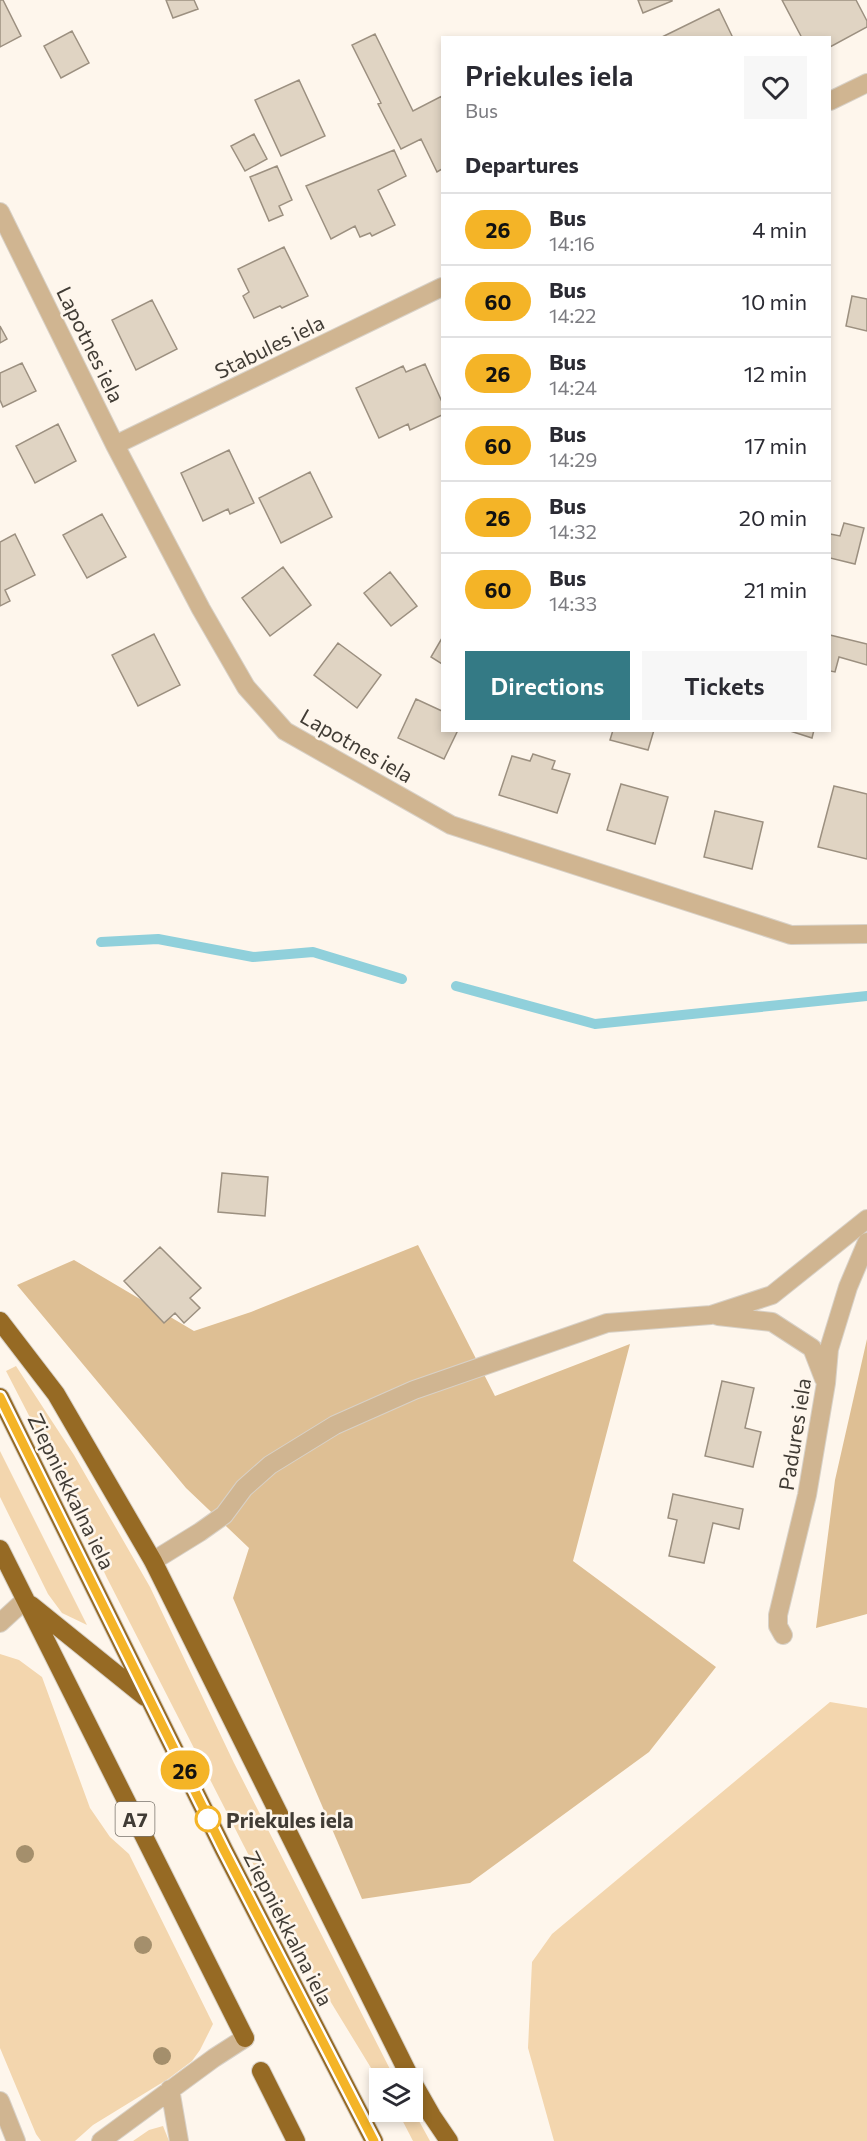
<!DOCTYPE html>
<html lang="en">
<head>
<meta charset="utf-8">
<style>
  :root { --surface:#fff; --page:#f7f7f7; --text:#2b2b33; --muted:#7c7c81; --line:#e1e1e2; --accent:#347a85 }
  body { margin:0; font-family:Commissioner,sans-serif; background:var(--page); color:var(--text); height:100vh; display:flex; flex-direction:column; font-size:22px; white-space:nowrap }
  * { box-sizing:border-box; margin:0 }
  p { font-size:20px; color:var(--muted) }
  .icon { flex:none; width:33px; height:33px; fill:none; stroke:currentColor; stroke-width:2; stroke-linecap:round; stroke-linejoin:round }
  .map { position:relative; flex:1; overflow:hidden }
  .panel { position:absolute; left:441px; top:36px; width:390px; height:696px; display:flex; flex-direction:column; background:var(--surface); border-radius:0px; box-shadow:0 3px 9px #0003 }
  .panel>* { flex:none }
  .badge { padding:0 12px; border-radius:20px; font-size:21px; line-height:39px }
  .fabs { position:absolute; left:369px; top:2068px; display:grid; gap:12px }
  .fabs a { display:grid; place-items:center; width:54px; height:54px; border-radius:0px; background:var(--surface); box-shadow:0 3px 9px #0003; font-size:30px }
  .map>.badge { position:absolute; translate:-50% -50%; box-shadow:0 0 0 3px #fff }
  h2 { padding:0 24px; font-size:22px; line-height:54px }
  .round { display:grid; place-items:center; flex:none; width:63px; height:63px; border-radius:0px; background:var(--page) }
  .headline { display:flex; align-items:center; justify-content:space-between; height:102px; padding:0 24px }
  h1 { font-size:28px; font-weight:600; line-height:45px }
  .button { display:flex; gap:12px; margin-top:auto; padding:12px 24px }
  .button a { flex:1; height:69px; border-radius:0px; background:var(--accent); color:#fff; font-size:24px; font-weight:600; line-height:69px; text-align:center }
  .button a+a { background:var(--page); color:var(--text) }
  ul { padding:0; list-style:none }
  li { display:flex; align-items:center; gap:18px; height:72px; padding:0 24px; border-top:2px solid var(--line) }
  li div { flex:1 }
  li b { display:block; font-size:22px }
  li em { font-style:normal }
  li .badge { min-width:66px; font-weight:700; text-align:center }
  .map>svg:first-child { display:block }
  .green { fill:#f3d6ae }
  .forest { fill:#debf94 }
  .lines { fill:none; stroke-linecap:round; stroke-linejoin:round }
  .stream { stroke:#90d0db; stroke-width:10 }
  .building { fill:#e0d4c3; stroke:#9c9080; stroke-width:1.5 }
  .minor-casing { stroke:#d8d1c7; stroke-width:20 }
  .highway-casing { stroke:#d8d1c7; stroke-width:20 }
  .minor { stroke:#d0b591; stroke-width:18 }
  .highway { stroke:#966a24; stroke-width:18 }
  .tree { fill:#a48f6c }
  .line-casing { stroke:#fff; stroke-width:14 }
  .line { stroke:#f4b427; stroke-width:9 }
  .stop-dot { fill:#fff; stroke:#f4b427; stroke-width:3 }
  .labels { text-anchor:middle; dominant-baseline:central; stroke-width:5; stroke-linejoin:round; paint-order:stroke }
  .shield { fill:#fef6ec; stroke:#7a746c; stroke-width:1.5 }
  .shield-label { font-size:20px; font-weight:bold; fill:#413c35 }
  .street-label { font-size:21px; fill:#413c35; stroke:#fef6ec }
  .stop-label { font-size:21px; font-weight:bold; fill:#413c35; stroke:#fef6ec; text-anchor:start }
</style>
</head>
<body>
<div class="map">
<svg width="867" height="2141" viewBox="0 0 867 2141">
  <rect width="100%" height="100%" fill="#fef6ec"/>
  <path class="green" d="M16,1366L74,1455L150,1587L234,1763L395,2079H380L379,2081L288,1932L107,1578L38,1433L6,1371Z
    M0,1451L87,1625L62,1613L48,1594L0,1497Z
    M0,1654L19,1660L42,1677L90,1808L110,1837L129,1854L213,2024L200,2050L192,2061L168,2079L93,2125L75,2141H41L36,2134L0,2048Z
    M830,1702L867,1708V2141H554L528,2048L532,1962L552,1934Z
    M413,2110L430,2141H413L398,2112H412Z
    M163,2126L169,2141H133L149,2130Z"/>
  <path class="forest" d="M418,1245L495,1396L630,1344L573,1561L716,1667L649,1752L470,1883L362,1899L233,1598L249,1548L186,1488L17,1285L74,1260L194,1331L251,1312Z
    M867,1339V1614L816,1628L835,1480Z"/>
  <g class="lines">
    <path class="stream" d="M101,942L158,939L253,957L313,952L402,979
      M456,986L595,1024L867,996"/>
  </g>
  <path class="building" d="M0,0H3L21,36L0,47Z
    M166,0H194L198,9L173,18Z
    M638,0H672V1L643,13Z
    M782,0H856L867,21V27L830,47V38H802Z
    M719,9L733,38H660Z
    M72,31L89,63L61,78L44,46Z
    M375,34L413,111L442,96V169L437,172L421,139L401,149L378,104L381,103L352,45Z
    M299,80L325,136L281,156L255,100Z
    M254,134L267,159L245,171L231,146Z
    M394,150L406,176L378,190L395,225L372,236L370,233L360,237L355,226L331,239L306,186Z
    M277,166L292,200L279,206L283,215L269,221L250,177Z
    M284,247L308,296L282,308L280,306L254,318L243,296L249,292L238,269Z
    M852,296L867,299V331L846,326Z
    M152,300L177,349L136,370L112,320Z
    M0,326L7,339L0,343Z
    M22,363L36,391L3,407L0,400V373Z
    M425,364L442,402V415L410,430L408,424L379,438L356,388L403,366L406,372Z
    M58,424L76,461L35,483L16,446Z
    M229,450L254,503L230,514L228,509L203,521L181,473Z
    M310,472L332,517L281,543L259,498Z
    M102,514L126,557L87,578L63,535Z
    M844,523L864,528L855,564L830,558V534L840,536Z
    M15,534L35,575L5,590L10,601L0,606V542Z
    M283,567L311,605L270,636L242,598Z
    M390,572L417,606L391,626L364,593Z
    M154,634L180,685L138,706L112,655Z
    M830,635L867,644V665L839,657L835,672L830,671Z
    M442,638V664L431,657Z
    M338,643L381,675L357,708L314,675Z
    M416,699L442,711V730H458L444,759L398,738Z
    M613,730H654L648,750L610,740Z
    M787,730H814L812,738Z
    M533,754L555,761L552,769L570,774L557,813L499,795L512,756L530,761Z
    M621,784L668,797L655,844L607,830Z
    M834,786L867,794V859L818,847Z
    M715,811L763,822L752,869L704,857Z
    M222,1173L268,1177L265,1216L218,1212Z
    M160,1247L201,1288L190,1298L200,1308L184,1323L175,1313L164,1323L124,1281Z
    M722,1381L754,1388L745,1428L761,1432L753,1467L705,1456Z
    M673,1494L743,1509L739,1529L713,1523L704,1563L669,1556L677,1520L668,1518Z"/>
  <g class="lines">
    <g class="minor-casing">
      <path id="minor" d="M830,101L867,83
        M0,212L115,445L201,609L246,687L285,731L451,825L791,935L867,934
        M115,445L442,287
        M718,1316L772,1322L812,1348L824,1379
        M153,1561L200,1532L224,1515L244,1488L270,1465L335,1425L414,1390L607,1323L711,1315L772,1295L867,1219
        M0,1623L25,1600
        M783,1635L778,1626V1615L807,1495L826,1383L829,1349L848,1287L867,1242
        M170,2089L179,2141
        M0,2101L16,2141
        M101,2141L214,2058L245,2038"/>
    </g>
    <g class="highway-casing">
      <path id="highway" d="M0,1321L56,1394L153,1561L411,2079
        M0,1397L224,1850L374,2141
        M0,1549L245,2038
        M31,1605L145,1697
        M261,2071L296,2141
        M412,2081L432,2116L449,2141"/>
    </g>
    <use href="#minor" class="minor"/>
    <use href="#highway" class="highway"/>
  </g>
  <g class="tree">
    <circle cx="25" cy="1854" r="9"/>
    <circle cx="143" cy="1945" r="9"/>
    <circle cx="162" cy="2056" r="9"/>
  </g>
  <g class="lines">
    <g class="line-casing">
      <path id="line" d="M0,1397L224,1850L374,2141"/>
    </g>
    <use href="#line" class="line"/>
  </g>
  <circle class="stop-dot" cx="208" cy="1819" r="12"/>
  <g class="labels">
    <rect class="shield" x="115.5" y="1802" width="39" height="34" rx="4.5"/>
    <g class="shield-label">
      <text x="135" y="1819">A7</text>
    </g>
    <g class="street-label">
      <text transform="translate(91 344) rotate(64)">Lapotnes iela</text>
      <text transform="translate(269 346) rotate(-26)">Stabules iela</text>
      <text transform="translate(357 745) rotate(30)">Lapotnes iela</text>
      <text transform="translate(794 1434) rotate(-81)">Padures iela</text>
      <text transform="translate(72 1491) rotate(64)">Ziepniekkalna iela</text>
      <text transform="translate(289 1928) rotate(63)">Ziepniekkalna iela</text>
    </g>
    <g class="stop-label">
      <text x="226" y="1819">Priekules iela</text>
    </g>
  </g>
</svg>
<div class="fabs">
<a><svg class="icon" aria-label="layers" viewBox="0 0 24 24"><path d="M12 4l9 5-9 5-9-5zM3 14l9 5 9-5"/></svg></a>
</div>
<b class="badge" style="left:185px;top:1770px;background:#f4b427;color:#111">26</b>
<section class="panel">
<div class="headline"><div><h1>Priekules iela</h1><p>Bus</p></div><a class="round"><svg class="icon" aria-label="heart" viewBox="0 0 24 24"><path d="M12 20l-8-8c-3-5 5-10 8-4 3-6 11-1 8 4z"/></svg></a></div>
<h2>Departures</h2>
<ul>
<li><span class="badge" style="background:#f4b427;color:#111">26</span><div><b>Bus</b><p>14:16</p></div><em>4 min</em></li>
<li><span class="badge" style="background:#f4b427;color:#111">60</span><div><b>Bus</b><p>14:22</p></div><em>10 min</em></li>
<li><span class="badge" style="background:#f4b427;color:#111">26</span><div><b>Bus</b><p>14:24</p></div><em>12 min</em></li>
<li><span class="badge" style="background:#f4b427;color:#111">60</span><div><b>Bus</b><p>14:29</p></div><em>17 min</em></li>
<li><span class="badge" style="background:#f4b427;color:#111">26</span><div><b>Bus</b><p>14:32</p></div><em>20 min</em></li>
<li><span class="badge" style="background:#f4b427;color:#111">60</span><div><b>Bus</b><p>14:33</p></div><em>21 min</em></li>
</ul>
<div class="button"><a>Directions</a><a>Tickets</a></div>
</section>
</div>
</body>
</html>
